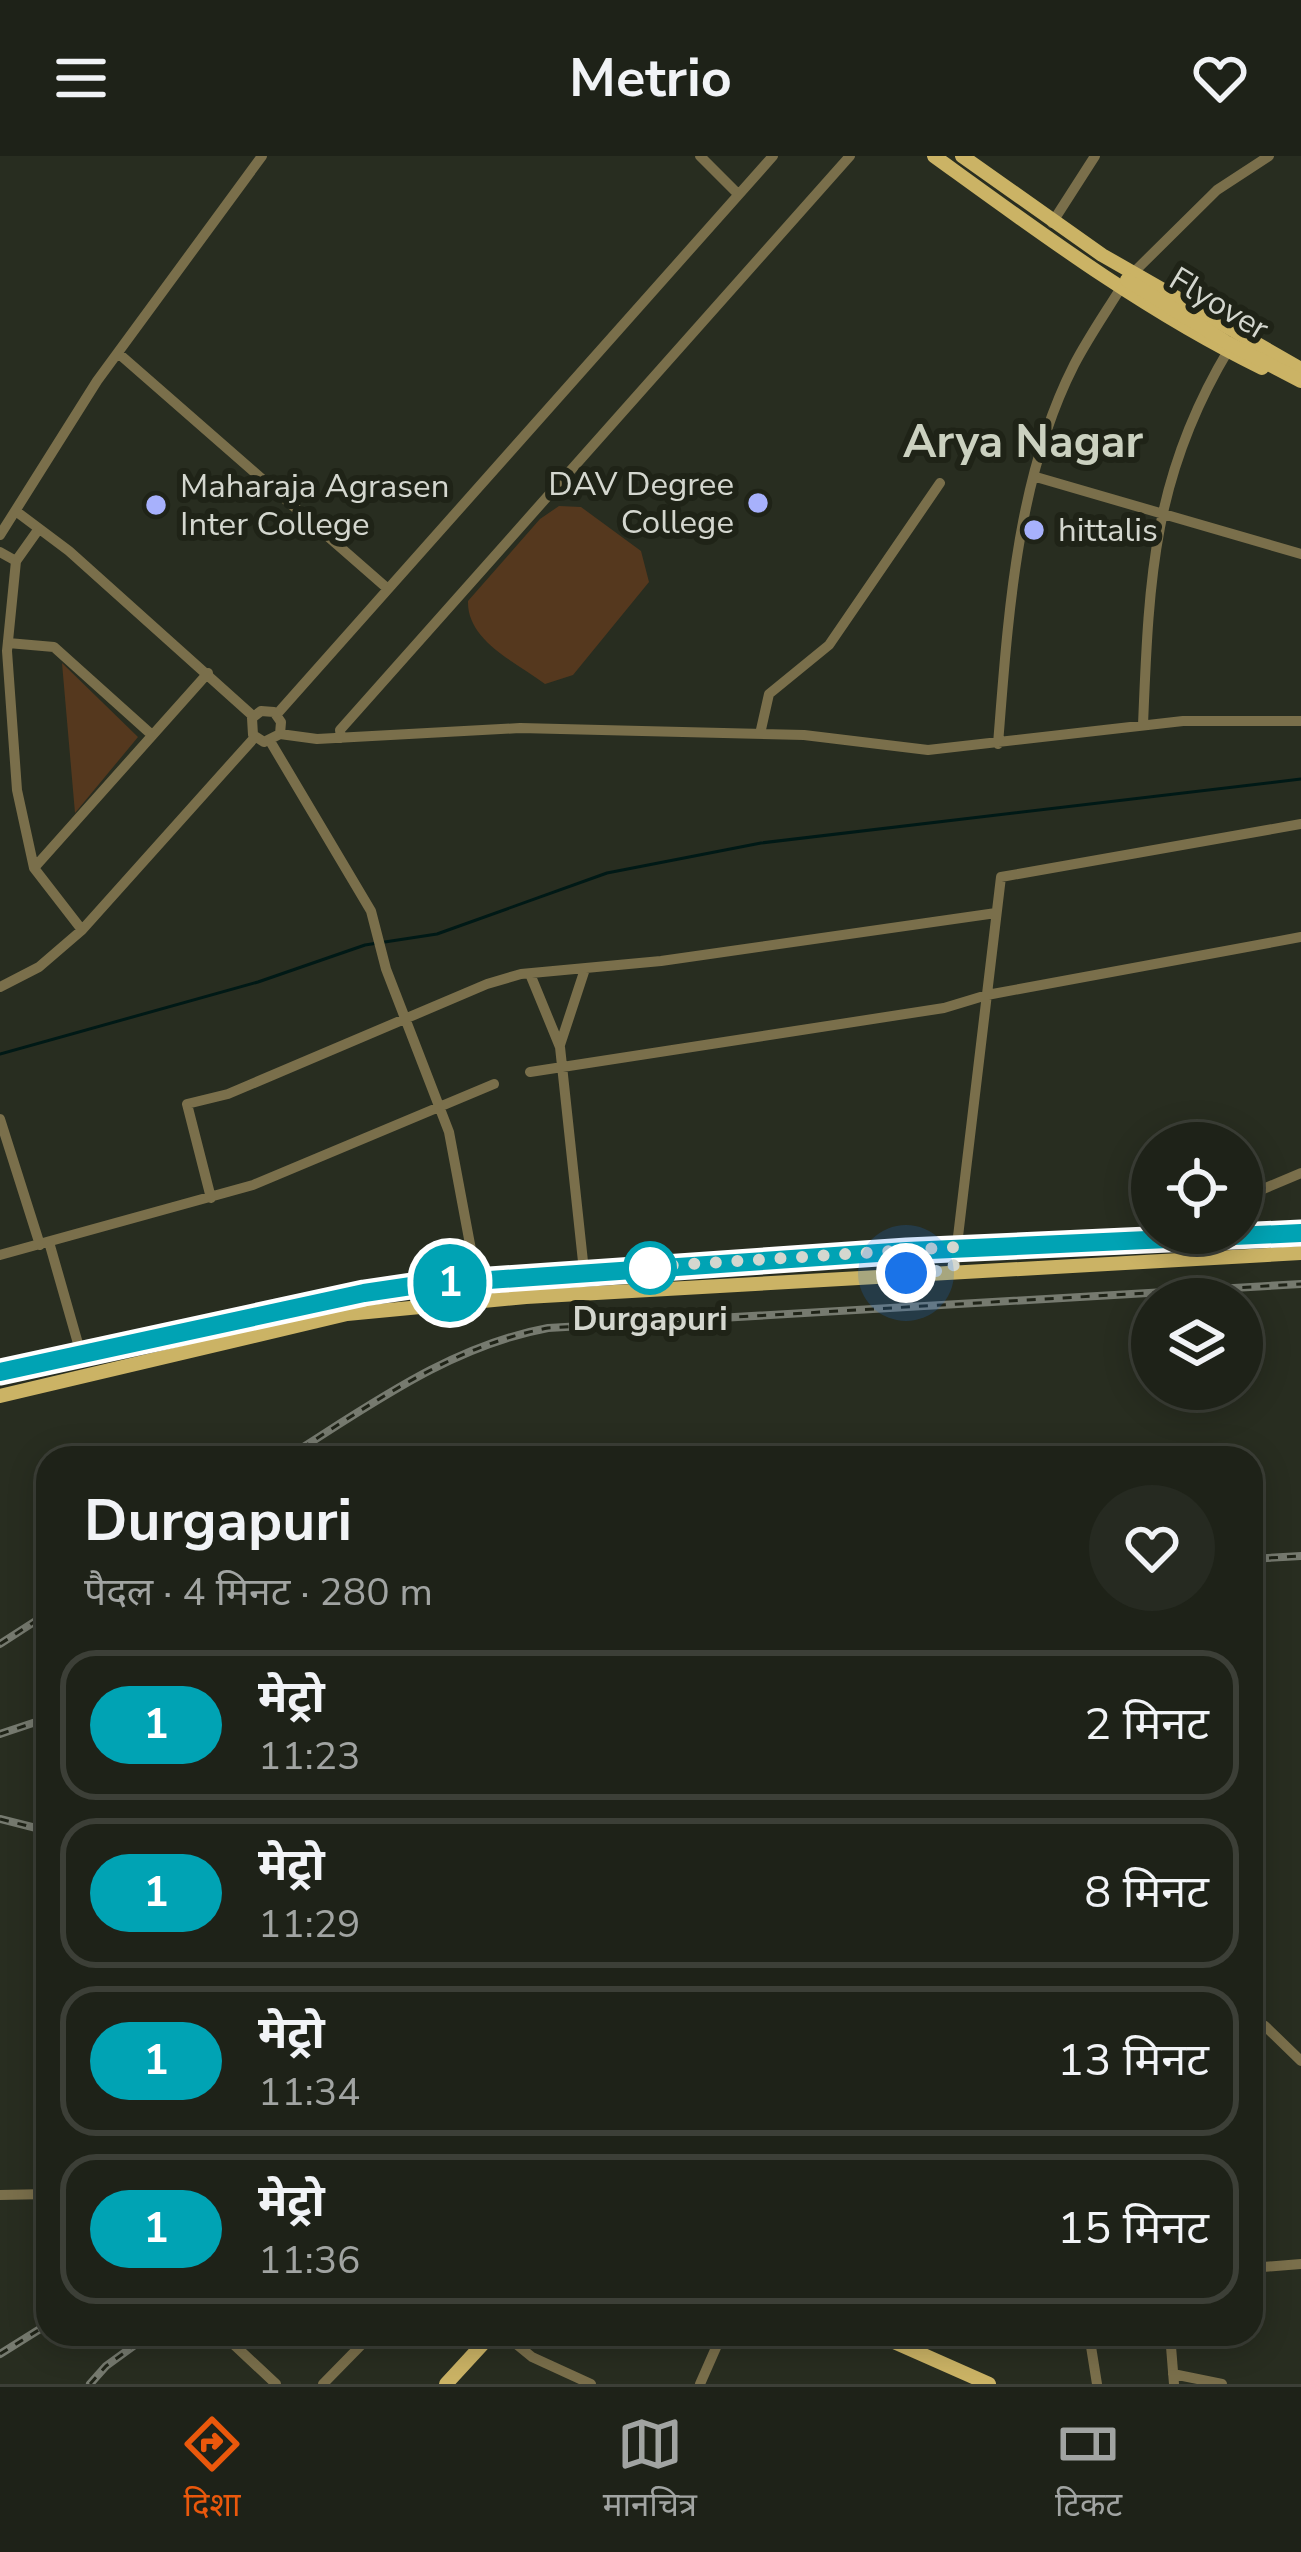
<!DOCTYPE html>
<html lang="hi">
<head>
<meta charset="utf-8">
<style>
  :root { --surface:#1e2218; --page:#262a21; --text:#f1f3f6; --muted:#a1a4a2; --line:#3c3f37; --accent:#ea580c }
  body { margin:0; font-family:"Nunito Sans","Noto Sans Devanagari",sans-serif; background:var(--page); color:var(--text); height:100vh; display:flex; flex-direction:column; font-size:45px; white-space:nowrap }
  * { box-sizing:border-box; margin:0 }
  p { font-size:39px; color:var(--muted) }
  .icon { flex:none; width:66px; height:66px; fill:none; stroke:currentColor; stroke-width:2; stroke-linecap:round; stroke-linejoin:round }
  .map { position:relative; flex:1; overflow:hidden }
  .details { position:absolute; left:36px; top:1290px; width:1227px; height:900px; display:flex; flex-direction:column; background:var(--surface); border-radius:36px; box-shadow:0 6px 30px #0003,0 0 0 3px var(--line) }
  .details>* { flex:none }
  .badge { padding:0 24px; border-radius:39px; font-size:42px; line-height:78px }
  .buttons { position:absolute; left:1131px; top:966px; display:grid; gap:24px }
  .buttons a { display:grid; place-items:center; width:132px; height:132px; border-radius:50%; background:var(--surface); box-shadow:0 6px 30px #0003,0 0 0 3px var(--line); font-size:60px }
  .you { position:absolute; width:60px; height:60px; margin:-30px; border:9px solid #fff; border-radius:50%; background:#1a73e8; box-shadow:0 0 0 18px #1a73e833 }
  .map>.badge { position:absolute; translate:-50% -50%; box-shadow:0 0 0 6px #fff }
  .round { display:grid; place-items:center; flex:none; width:126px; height:126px; border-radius:63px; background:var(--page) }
  .summary { display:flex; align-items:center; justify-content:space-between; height:204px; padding:0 48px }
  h1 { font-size:57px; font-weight:700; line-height:90px }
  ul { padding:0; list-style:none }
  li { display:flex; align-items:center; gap:36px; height:150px; margin:0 24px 18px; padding:0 24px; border:6px solid var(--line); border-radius:36px }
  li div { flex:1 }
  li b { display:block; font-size:45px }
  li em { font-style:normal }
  li .badge { min-width:132px; font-weight:700; text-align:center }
  header { display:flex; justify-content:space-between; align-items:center; height:156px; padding:0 48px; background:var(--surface); font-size:54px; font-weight:700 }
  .tab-bar { display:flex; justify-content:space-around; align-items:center; height:168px; border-top:3px solid var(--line); background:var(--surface); font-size:33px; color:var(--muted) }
  .tab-bar a { display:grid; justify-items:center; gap:6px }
  .tab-bar .active { color:var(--accent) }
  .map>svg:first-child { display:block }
  .green { fill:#55381e }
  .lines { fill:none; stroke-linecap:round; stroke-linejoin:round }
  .stream { stroke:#001916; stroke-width:3 }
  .minor { stroke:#7a6f4b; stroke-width:10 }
  .major { stroke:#cbb365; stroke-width:14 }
  .rail-casing { stroke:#767a6f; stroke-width:8 }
  .rail { stroke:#1f2317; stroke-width:3; stroke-dasharray:9; stroke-linecap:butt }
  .major-bridge { stroke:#cbb365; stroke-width:14 }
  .line-casing { stroke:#fff; stroke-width:27 }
  .line { stroke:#00a3b4; stroke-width:18 }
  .walk { stroke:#d4d7cf; stroke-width:12; stroke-dasharray:0 21.6 }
  .poi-dot { fill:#a7b1fc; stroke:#1f2317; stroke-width:4.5 }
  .stop-dot { fill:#fff; stroke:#00a3b4; stroke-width:6 }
  .labels { text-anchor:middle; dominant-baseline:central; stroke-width:12; stroke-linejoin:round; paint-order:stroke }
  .street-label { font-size:33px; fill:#d4d7cf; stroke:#1f2317 }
  .poi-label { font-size:33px; fill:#d4d7cf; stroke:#1f2317; text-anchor:start }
  .stop-label { font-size:33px; font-weight:bold; fill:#d4d7cf; stroke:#1f2317 }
  .district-label { font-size:45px; font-weight:bold; fill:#cbd1c0; stroke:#1f2317 }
</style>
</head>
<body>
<header><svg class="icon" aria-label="menu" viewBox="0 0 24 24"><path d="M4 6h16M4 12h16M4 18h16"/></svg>Metrio<svg class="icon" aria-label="heart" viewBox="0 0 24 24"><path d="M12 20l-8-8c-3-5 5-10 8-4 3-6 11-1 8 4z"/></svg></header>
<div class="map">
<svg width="1301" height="2228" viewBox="0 0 1301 2228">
  <rect width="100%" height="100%" fill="#282d20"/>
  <path class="green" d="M559,350L581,351L641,395L649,426L573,519L545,528C516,506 467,485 468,445L540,363Z
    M62,507L138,581L75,657Z"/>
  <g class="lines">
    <path class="stream" d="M0,898L258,826L365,789L437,778L607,717L761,687L1301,623"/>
    <path class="minor" d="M700,0L738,38
      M1052,67L1095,0
      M1133,117L1217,34L1269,0
      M118,197L388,433
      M1036,321L1301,398
      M17,356L69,395L253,560
      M38,374L16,405L7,495L17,634L34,712L82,774
      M0,379L97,225L262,0
      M0,396L16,405
      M8,487L54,491L152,579
      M277,558L773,0
      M1143,569C1149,424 1152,321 1229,193
      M280,578L281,566L274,556L261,555L252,562L253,579L264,586L280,578L317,583L520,572L804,579L928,594L1183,565H1301
      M760,578L769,538L829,489L940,327
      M341,582L340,574L850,0
      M270,585L371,755L386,813L449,976L481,1147
      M998,588C1008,463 1016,323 1074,209C1088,182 1106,156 1122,130
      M34,712L208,517
      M530,818L560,891L584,1115
      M0,831L39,811L82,774L255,581
      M560,889L585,813
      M530,916L944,852L987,839L1301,781
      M0,963L40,1089
      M211,1042L187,948L228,938L487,828L521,818L661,805L996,757
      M1242,1042L1301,1017
      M49,1086L81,1198
      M0,1099L253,1029L494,928
      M954,1114L1001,721L1301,668
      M1251,1863L1265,1870L1301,1905
      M0,2039L48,2038
      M1251,2112L1301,2108
      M504,2178L532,2201L591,2228
      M1089,2178L1097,2228
      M1170,2178L1174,2228
      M229,2184L276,2228
      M229,2184L258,2178
      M1173,2218L1222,2228
      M323,2228L372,2178
      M700,2228L722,2178"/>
    <path class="major" d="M934,0C1039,76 1145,155 1262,212
      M962,0L1102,99L1301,213
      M1242,1076L1301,1073
      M0,1219L333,1138L411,1129L720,1105L1215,1077
      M0,1240L347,1158L526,1141L1301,1097
      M876,2178L989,2228
      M446,2228L492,2178"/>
    <g class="rail-casing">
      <path id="rail" d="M0,1223L365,1143L418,1135L908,1102L1301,1083
        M286,1302C369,1250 450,1190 548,1172L1301,1128
        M1251,1403L1301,1400
        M0,1488L48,1457
        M0,1578L48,1562
        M0,1663L48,1675
        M0,2198L48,2168
        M90,2228L106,2210L150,2178"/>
    </g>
    <use href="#rail" class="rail"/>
    <path class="major-bridge" d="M1127,124L1226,186L1301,225"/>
  </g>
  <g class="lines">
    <g class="line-casing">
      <path id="line" d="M0,1216L364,1137L418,1129L907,1095L1301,1077"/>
    </g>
    <use href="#line" class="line"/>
    <path class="walk" d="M650,1112H629L956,1091L953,1114L906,1117"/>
  </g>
  <g class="poi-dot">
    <circle cx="758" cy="347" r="12"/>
    <circle cx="156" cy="349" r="12"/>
    <circle cx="1034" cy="374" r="12"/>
  </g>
  <circle class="stop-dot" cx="650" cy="1112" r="24"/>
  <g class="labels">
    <g class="street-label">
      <text transform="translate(1219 148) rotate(31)">Flyover</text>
    </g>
    <g class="poi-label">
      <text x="734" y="328" text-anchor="end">DAV Degree<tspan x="734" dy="38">College</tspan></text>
      <text x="180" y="330">Maharaja Agrasen<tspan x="180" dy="38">Inter College</tspan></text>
      <text x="1058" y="374">hittalis</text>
    </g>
    <g class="stop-label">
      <text x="650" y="1163">Durgapuri</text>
    </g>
    <g class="district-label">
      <text x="1023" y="286">Arya Nagar</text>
    </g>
  </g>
</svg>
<div class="buttons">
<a><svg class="icon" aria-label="locate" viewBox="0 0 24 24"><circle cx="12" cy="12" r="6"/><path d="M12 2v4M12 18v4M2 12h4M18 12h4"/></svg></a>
<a><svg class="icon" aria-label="layers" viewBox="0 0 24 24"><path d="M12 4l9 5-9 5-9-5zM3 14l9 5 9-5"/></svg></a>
</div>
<div class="you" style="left:906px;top:1117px"></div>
<b class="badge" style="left:450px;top:1127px;background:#00a3b4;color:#fff">1</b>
<section class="details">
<div class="summary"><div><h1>Durgapuri</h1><p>पैदल · 4 मिनट · 280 m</p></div><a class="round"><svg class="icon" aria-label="heart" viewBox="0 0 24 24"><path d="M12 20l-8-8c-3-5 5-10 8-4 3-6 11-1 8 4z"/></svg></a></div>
<ul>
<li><span class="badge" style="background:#00a3b4;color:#fff">1</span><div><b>मेट्रो</b><p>11:23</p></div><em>2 मिनट</em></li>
<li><span class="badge" style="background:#00a3b4;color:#fff">1</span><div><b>मेट्रो</b><p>11:29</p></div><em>8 मिनट</em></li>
<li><span class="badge" style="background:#00a3b4;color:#fff">1</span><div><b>मेट्रो</b><p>11:34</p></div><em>13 मिनट</em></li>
<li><span class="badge" style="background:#00a3b4;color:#fff">1</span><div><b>मेट्रो</b><p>11:36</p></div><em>15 मिनट</em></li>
</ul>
</section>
</div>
<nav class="tab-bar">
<a class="active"><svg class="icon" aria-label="directions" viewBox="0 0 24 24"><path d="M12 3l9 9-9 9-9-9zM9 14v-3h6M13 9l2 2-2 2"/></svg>दिशा</a>
<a><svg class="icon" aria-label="map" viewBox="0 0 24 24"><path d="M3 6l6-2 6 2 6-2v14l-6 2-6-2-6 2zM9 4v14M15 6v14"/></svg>मानचित्र</a>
<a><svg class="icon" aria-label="tickets" viewBox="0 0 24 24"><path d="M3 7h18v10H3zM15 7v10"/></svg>टिकट</a>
</nav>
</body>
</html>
